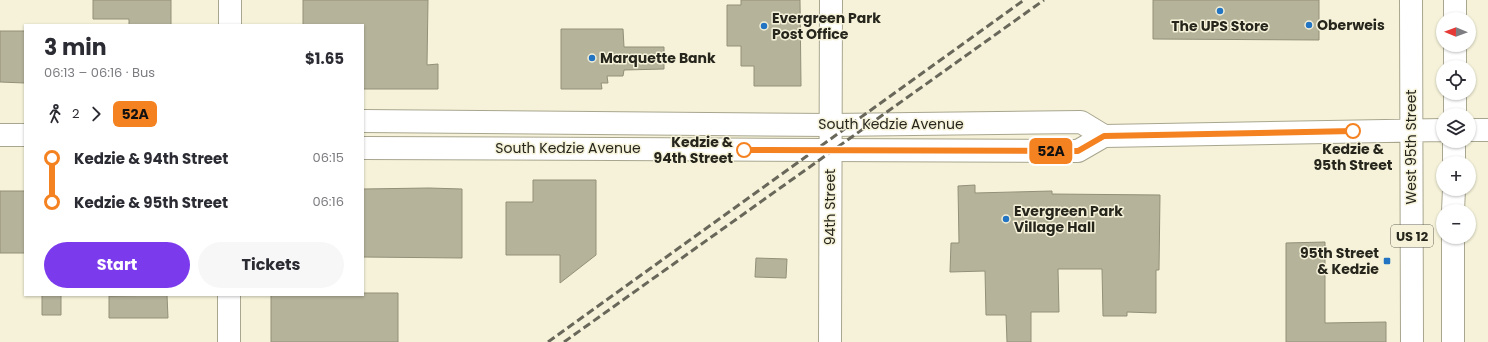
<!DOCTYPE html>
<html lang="en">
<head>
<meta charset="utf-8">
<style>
  :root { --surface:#fff; --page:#f7f7f7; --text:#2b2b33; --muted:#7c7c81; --accent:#7c3aed }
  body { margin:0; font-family:Poppins,sans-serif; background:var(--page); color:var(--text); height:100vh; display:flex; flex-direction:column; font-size:15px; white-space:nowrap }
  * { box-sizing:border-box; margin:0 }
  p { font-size:13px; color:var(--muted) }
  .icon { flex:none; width:22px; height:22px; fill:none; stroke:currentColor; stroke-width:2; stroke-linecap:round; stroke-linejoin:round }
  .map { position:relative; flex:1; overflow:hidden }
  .sheet { position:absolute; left:24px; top:24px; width:340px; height:272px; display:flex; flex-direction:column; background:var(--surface); border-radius:0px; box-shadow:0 1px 3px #0004 }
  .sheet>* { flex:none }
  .badge { padding:0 8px; border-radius:6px; font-size:14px; line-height:26px }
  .needle { width:26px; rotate:271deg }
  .fabs { position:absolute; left:1436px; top:12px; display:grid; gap:8px }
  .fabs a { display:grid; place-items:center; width:40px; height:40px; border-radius:50%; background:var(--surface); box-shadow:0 1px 3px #0004; font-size:20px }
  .map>.badge { position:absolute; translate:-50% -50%; box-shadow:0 0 0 2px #fff }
  .legs { display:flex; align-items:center; gap:6px; height:44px; padding:0 20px; font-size:13px }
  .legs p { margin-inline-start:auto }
  .headline { display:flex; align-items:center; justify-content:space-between; height:68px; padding:0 20px }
  h1 { font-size:22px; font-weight:700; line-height:30px }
  .primary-button { display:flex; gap:8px; margin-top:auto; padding:8px 20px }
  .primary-button a { flex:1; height:46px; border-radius:24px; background:var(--accent); color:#fff; font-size:16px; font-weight:700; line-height:46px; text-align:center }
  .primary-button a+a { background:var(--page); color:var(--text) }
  ul { padding:0 20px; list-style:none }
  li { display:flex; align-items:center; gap:14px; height:44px; font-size:15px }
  li i { display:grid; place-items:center; width:6px; height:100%; margin:0 5px; background:currentColor }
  li i::after { content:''; width:10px; height:10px; margin:-5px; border:3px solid; border-radius:50%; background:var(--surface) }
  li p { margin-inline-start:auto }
  li:first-child i { background:linear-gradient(#0000 50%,currentColor 0) }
  li:last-child i { background:linear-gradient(currentColor 50%,#0000 0) }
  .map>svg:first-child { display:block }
  .building { fill:#b6b39b; stroke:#939079 }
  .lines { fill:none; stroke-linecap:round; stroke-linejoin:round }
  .minor-casing { stroke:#a9a68f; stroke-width:24 }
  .major-casing { stroke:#a9a68f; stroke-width:24 }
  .minor { stroke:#fff; stroke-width:22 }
  .major { stroke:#fff; stroke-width:22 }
  .rail { stroke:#696759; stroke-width:3; stroke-dasharray:8 4; stroke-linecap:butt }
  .line-1-casing { stroke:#fff; stroke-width:9 }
  .line-1 { stroke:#f58220; stroke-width:6 }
  .poi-dot { fill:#2375c3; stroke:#f5f2d9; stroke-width:1.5 }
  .stop-1-dot { fill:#fff; stroke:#f58220; stroke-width:2 }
  .labels { text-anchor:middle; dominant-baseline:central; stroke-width:3; stroke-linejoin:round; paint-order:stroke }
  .shield { fill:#f5f2d9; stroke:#656355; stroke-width:1 }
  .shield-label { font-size:13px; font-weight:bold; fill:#27261d }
  .poi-label { font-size:14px; font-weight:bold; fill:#27261d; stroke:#f5f2d9; text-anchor:start }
  .street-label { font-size:14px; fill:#27261d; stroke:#f5f2d9 }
  .stop-label { font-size:14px; font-weight:bold; fill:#27261d; stroke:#f5f2d9; text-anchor:end }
</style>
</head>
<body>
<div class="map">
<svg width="1488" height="342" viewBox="0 0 1488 342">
  <rect width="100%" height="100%" fill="#f5f2d9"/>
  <path class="building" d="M93,0H171V25H129V19H93Z
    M303,0H428L427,65L438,64V89H363V25H303Z
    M741,0H800L801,86H754V66H741V46H727V5H741Z
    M1153,0H1319V40L1153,39Z
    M561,29H623L624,47H664V69L624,70L623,76H607L608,83H601L602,89H561Z
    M0,31H25V83L0,82Z
    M533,180H596V255L560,283V255H506V202H533Z
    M975,185V193L1052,191V194L1160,195L1159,270H1156V313L1127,312V316H1103L1102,269H1058L1059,312H1031V342H1007L1006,315H986L985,271L950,272L951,243H959L958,186Z
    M429,188L462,189V258L363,257V189Z
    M0,191H25V253H0Z
    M1325,242V323L1386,322V342H1286V243Z
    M756,258L787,259L786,278L755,277Z
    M363,293H398V342H271V295H363Z
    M42,295H61V315H42Z
    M167,295L168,318H109V296Z"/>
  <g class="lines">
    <g class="minor-casing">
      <path id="minor" d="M230,25V0
        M229,342V295
        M830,342L831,0"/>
    </g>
    <g class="major-casing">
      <path id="major" d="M1411,0L1412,342
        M1455,19V0
        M1455,67V45
        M1455,115V93
        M363,121L831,125L1081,122L1104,136
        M1469,130H1488
        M0,135H25
        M363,148C601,148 840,151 1078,151L1104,136L1443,130
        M1454,163V141
        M1453,211L1454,189
        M1453,342V237"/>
    </g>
    <use href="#minor" class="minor"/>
    <use href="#major" class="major"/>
    <path class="rail" d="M548,342L1024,0
      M564,342L1044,0"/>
  </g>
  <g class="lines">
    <g class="line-1-casing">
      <path id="line-1" d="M744,150L1078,151L1104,136L1353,131"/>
    </g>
    <use href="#line-1" class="line-1"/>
  </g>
  <g class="poi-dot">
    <circle cx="1220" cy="11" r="4"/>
    <circle cx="1309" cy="25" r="4"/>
    <circle cx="764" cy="26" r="4"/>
    <circle cx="592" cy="58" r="4"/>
    <circle cx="1006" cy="219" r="4"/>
    <rect x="1383" y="257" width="8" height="8" rx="2"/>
  </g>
  <g class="stop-1-dot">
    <circle cx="1353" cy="131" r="7"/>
    <circle cx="744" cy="150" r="7"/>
  </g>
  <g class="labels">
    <rect class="shield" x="1391" y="225" width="42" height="22" rx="3"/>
    <g class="shield-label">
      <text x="1412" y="236">US 12</text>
    </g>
    <g class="poi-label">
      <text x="772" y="18">Evergreen Park<tspan x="772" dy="16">Post Office</tspan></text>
      <text x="1317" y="25">Oberweis</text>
      <text x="1220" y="26" text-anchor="middle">The UPS Store</text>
      <text x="600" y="58">Marquette Bank</text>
      <text x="1014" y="211">Evergreen Park<tspan x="1014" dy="16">Village Hall</tspan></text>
      <text x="1379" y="253" text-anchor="end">95th Street<tspan x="1379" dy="16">&amp; Kedzie</tspan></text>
    </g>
    <g class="street-label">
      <text x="891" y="124">South Kedzie Avenue</text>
      <text transform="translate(1411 147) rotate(-90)">West 95th Street</text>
      <text x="568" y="148">South Kedzie Avenue</text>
      <text transform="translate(830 207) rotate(-90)">94th Street</text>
    </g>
    <g class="stop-label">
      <text x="733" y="142">Kedzie &amp;<tspan x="733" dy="16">94th Street</tspan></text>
      <text x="1353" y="149" text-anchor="middle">Kedzie &amp;<tspan x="1353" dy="16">95th Street</tspan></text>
    </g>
  </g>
</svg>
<div class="fabs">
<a><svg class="needle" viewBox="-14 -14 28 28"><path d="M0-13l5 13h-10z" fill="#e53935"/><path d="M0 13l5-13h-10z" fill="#7c7c81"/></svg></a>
<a><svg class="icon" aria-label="locate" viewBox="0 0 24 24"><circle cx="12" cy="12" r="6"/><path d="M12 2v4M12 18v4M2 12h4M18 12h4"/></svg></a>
<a><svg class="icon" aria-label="layers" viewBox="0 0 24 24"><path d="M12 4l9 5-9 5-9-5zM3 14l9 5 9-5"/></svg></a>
<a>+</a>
<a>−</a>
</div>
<b class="badge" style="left:1051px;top:151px;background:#f58220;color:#111">52A</b>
<section class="sheet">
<div class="headline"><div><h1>3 min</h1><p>06:13 – 06:16 · Bus</p></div><b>$1.65</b></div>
<div class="legs"><svg class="icon" aria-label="walk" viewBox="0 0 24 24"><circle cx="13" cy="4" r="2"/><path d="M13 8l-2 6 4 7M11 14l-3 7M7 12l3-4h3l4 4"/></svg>2<svg class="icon" aria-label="forward" viewBox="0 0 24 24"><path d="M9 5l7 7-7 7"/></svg><b class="badge" style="background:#f58220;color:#111">52A</b></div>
<ul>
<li><i style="color:#f58220"></i><b>Kedzie &amp; 94th Street</b><p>06:15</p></li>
<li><i style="color:#f58220"></i><b>Kedzie &amp; 95th Street</b><p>06:16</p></li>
</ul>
<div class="primary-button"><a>Start</a><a>Tickets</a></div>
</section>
</div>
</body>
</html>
